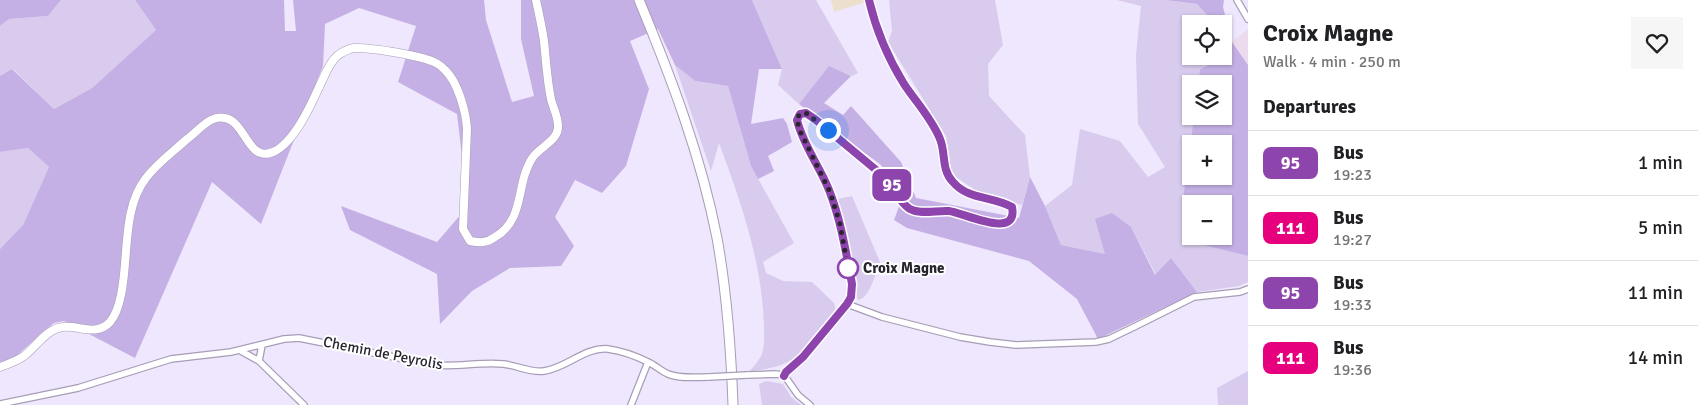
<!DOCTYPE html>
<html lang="en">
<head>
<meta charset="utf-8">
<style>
  :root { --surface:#fff; --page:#f6f6f6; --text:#202124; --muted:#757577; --line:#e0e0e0 }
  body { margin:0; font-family:Signika,sans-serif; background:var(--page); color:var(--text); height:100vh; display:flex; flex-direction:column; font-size:19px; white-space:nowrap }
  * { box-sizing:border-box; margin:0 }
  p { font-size:16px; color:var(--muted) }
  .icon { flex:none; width:28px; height:28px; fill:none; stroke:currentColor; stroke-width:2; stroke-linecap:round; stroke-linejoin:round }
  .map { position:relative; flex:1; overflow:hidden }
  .details { display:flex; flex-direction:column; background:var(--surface); width:450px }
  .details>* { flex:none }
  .badge { padding:0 10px; border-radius:8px; font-size:18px; line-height:32px }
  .fabs { position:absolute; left:1182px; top:15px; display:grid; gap:10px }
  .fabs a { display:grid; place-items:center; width:50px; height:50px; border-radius:0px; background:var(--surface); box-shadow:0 1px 4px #0004; font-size:25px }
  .you { position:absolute; width:25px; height:25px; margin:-12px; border:4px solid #fff; border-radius:50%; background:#1a73e8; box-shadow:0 0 0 8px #1a73e833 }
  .map>.badge { position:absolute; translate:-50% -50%; box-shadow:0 0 0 2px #fff }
  h2 { padding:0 15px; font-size:19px; line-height:45px }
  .round { display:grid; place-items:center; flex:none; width:52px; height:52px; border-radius:0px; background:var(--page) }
  .overview { display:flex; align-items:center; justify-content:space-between; height:85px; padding:0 15px }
  h1 { font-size:24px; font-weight:700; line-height:38px }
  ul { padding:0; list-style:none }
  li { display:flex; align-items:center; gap:15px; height:65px; padding:0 15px; border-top:1px solid var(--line) }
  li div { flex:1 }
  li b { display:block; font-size:19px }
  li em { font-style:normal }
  li .badge { min-width:55px; font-weight:700; text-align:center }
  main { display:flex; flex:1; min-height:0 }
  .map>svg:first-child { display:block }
  .commercial { fill:#ecdbee }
  .industrial { fill:#ece0cc }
  .green { fill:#d8cbed }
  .forest { fill:#c4b0e4; fill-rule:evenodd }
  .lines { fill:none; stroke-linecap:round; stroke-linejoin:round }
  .street-casing { stroke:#a79db6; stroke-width:8 }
  .secondary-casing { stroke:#a79db6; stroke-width:9 }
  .primary-casing { stroke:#a79db6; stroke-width:11 }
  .street { stroke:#fff; stroke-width:5.5 }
  .secondary { stroke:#fff; stroke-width:8 }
  .primary { stroke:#fff; stroke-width:9 }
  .street-bridge-casing { stroke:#a79db6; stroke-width:8; stroke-linecap:butt }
  .street-bridge { stroke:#fff; stroke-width:5.5 }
  .line-casing { stroke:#fff; stroke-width:11 }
  .line { stroke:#8e44ad; stroke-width:8 }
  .walk { stroke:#29252f; stroke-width:5; stroke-dasharray:0 9 }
  .stop-dot { fill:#fff; stroke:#8e44ad; stroke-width:2.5 }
  .labels { text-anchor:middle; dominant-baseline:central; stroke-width:4; stroke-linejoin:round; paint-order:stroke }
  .stop-label { font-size:15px; font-weight:bold; fill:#29252f; stroke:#fff; text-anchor:start }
  .street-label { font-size:15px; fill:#29252f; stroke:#fff }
</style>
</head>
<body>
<main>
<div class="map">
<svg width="1248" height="405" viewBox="0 0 1248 405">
  <rect width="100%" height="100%" fill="#efe7fd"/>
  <path class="commercial" d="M1248,29V65L1232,42Z"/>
  <path class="industrial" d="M831,0H865L866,2L834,12Z"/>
  <path class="green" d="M61,0H135L156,30L92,88L54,109L13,69L0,76V26L9,19L48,16Z
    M752,0H816L858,73L852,76L829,67L799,104L778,85L782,69Z
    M889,0H995L1003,45L988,64L989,96L1025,135L1030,177L1022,205L975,190L956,177L951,169L946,136L888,42L892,31Z
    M1117,0H1165L1197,4L1215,24H1191V56H1214L1213,63L1200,69L1198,84H1191V116H1194L1182,206L1191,226V236H1195L1199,244L1248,256V282L1239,286L1197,292L1171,258L1156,275L1131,227L1105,254L1061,245L1045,206L1072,185L1080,129L1120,141L1148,177L1165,167L1138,124L1136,55L1141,6Z
    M675,65L695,81L728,86L751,166L794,243L763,262L766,273L783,281L812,282L834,303L836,311C824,325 806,351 791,360C779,368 763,369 749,372C753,367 758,362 761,356C765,348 764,335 764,326C762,262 741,202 719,143L711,171Z
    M28,148L49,167L23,225L0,249V152Z
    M852,196L880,262C875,273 871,296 859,300L856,297L855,275L838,199Z
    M1248,371V405H1218L1217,388Z
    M766,381L783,384L791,397L801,405H762L759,384Z"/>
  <path class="forest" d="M0,0H61L48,16L9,19L0,26Z
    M135,0H284L285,31H296L293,0H484L486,20L512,102L534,96L521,39V0H752L782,69H759L751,124L783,118L787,124L792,142L768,156L774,171L758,179L751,166L728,86L695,81L675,65L658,29L630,41L649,89L626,166L602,193L575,180L555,217L574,246L561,266L510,268L472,291L440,324L437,274L350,230L341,206L437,242L468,206L457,114L398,82L416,26L359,8L325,24L323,66L261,224L212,182L135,358L64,321L54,323L14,358L0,363V249L23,225L49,167L28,148L0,152V76L12,69L54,109L92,88L156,30Z
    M1165,0H1224L1223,7L1232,42L1248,65V256L1199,244L1195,236H1224V204H1191V226L1182,206L1194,116H1224V84H1198L1200,69L1213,63L1214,56H1224V24H1215L1197,4ZM1191,144H1224V176H1191Z
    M829,66L851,76L824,103L843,115L851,106L901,162L916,198L1019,218L1030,177L1045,206L1061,245L1105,254L1095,219L1112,213L1131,227L1155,275L1171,258L1197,292L1098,339L1077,299L1029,261L907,228L894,220L903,196L881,165L799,104Z"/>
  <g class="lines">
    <g class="street-casing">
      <path id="street" d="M1237,0L1248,19
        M847,304L882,317L960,337L990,342L1016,345L1096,342L1109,339L1134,327L1194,297L1240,292L1248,289
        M241,351L259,361L304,405
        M259,361L262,345
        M747,375L775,374L784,375L798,395L810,405
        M784,375L786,372L803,357L847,304L851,297L852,284C846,253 841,220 829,190C820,167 803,145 797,120L800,114L806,113L816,120L881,174C891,183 901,204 910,209C921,215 937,210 949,211C962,212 1020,241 1012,207C993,196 968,200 953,182C941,170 946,153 940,139C932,119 916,102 904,84C888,58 876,30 869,0
        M0,404L78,388L171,359L231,352L284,339L299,338L434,365C457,367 480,362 503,364C516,365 530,373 544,371C567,368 584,347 608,349C622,351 636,356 648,362C655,365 661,371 668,374C680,379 696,377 709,377
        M631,405L648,362"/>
    </g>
    <g class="secondary-casing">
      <path id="secondary" d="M0,367C8,364 17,361 24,356C36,347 46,329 63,327C79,325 96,337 110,322C116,315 119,305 121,295C129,258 122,208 146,178C157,163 173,152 187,139C195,133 202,125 211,120C215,118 221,117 225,118C246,122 248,163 273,152C294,143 311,105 320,85C325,75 329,63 337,56C342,52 349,49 354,48C369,47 424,56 436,63C439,64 443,68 445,70C458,82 466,112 467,129L463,229L470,241C480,243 487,243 495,237C526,219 515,183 533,157C540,147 557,141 558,128C559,118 553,108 551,99C547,80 546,60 544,41C542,27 539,14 536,0"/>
    </g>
    <g class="primary-casing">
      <path id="primary" d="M639,0C671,77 701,156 717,238C727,293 731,349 733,405"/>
    </g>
    <use href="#street" class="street"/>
    <use href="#secondary" class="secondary"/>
    <use href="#primary" class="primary"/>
    <g class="street-bridge-casing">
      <path id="street-bridge" d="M709,377L747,375"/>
    </g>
    <use href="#street-bridge" class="street-bridge"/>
  </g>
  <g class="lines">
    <g class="line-casing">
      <path id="line" d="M784,376L786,372L803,357L847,304L851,297L852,284C846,253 841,220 829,190C820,167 803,145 797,120L800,114L806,113L816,120L881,174C891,183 900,204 910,209C921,215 937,210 949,211C962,212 1019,241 1012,207C993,196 968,200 953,182C941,170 946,153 940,139C932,119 916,102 904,84C888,58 876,30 869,0"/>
    </g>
    <use href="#line" class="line"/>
    <path class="walk" d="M828,130L806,113L800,114C796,118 798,123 799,129L830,192L840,224L848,268"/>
  </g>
  <circle class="stop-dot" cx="848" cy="268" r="10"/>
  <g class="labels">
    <g class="stop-label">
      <text x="863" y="268">Croix Magne</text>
    </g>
    <g class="street-label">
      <text transform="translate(383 353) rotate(11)">Chemin de Peyrolis</text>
    </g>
  </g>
</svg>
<div class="fabs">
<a><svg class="icon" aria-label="locate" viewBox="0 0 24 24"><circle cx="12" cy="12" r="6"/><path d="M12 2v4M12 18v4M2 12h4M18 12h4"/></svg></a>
<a><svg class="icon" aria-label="layers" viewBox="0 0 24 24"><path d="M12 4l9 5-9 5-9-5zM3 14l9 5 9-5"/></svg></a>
<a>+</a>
<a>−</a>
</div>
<div class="you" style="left:828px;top:130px"></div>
<b class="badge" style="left:892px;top:185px;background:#8e44ad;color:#fff">95</b>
</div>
<section class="details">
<div class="overview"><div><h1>Croix Magne</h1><p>Walk · 4 min · 250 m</p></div><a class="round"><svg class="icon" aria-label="heart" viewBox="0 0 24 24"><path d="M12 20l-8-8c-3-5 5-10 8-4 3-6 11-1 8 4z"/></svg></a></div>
<h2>Departures</h2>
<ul>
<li><span class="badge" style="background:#8e44ad;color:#fff">95</span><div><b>Bus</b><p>19:23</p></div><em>1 min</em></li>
<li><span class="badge" style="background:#e6007e;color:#fff">111</span><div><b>Bus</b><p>19:27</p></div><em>5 min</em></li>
<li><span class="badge" style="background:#8e44ad;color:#fff">95</span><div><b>Bus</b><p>19:33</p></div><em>11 min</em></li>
<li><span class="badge" style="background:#e6007e;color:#fff">111</span><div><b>Bus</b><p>19:36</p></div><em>14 min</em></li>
</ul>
</section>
</main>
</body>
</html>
